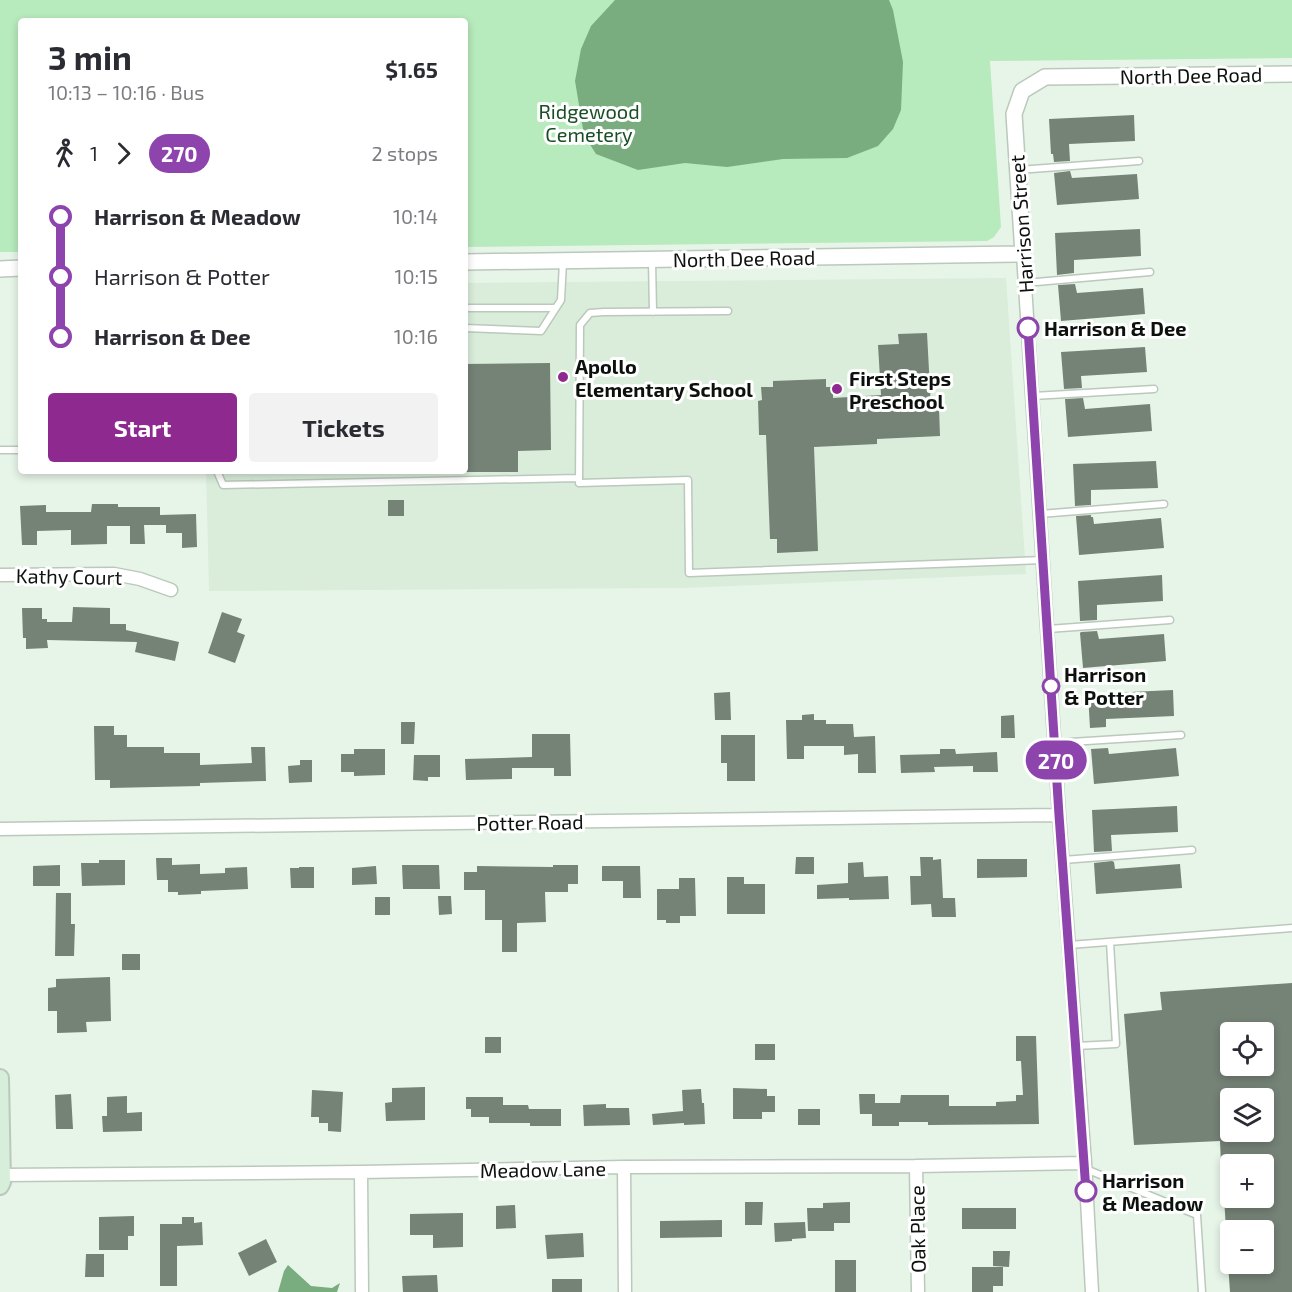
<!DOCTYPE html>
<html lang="en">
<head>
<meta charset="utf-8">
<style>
  :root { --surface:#fff; --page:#f2f2f3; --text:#2b2b33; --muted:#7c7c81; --accent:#8e298f }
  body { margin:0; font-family:"Exo 2",sans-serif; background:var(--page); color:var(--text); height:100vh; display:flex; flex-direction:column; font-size:22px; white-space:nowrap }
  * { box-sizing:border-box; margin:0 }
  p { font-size:20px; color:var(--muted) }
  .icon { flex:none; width:33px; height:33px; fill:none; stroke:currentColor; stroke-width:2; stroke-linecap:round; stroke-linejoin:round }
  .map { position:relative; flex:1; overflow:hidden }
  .drawer { position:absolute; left:18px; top:18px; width:450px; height:456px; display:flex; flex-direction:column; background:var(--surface); border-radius:6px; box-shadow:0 3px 9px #0003 }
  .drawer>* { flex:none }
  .badge { padding:0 12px; border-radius:20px; font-size:21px; line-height:39px }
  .controls { position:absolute; left:1220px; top:1022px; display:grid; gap:12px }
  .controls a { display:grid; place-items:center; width:54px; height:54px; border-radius:6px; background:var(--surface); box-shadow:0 3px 9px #0003; font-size:30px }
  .map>.badge { position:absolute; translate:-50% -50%; box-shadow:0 0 0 3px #fff }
  .legs { display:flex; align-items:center; gap:9px; height:66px; padding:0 30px; font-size:20px }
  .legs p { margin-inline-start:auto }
  .head { display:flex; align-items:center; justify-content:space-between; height:102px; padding:0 30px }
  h1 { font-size:33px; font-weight:700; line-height:45px }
  .primary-button { display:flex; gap:12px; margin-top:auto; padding:12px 30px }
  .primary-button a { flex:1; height:69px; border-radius:6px; background:var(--accent); color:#fff; font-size:24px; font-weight:700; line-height:69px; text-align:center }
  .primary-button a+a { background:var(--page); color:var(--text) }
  ul { padding:0 30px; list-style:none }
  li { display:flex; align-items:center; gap:21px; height:60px; font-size:22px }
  li i { display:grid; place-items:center; width:9px; height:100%; margin:0 8px; background:currentColor }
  li i::after { content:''; width:15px; height:15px; margin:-8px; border:4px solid; border-radius:50%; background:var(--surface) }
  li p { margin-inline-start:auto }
  li:first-child i { background:linear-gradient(#0000 50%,currentColor 0) }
  li:last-child i { background:linear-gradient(currentColor 50%,#0000 0) }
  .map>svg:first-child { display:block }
  .built { fill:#d9edda }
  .green { fill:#b7eabc }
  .water { fill:#79ac7f }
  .building { fill:#758276; fill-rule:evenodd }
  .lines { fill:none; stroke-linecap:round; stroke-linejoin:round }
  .service-casing { stroke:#bbc8bc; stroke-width:9 }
  .minor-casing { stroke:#bbc8bc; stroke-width:15 }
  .tertiary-casing { stroke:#bbc8bc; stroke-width:18 }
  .secondary-casing { stroke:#bbc8bc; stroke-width:20 }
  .service { stroke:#fff; stroke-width:6 }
  .minor { stroke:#fff; stroke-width:12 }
  .tertiary { stroke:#fff; stroke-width:15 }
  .secondary { stroke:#d7eeda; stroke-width:16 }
  .line-1-casing { stroke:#fff; stroke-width:14 }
  .line-1 { stroke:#8e44ad; stroke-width:9 }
  .stop-1-dot { fill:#fff; stroke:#8e44ad; stroke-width:3 }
  .poi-dot { fill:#8e298f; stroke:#fff; stroke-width:2 }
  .labels { text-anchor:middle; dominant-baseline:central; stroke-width:6; stroke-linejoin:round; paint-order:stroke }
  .street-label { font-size:20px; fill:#0c110d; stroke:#fff }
  .park-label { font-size:20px; fill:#184f24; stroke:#fff }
  .stop-label { font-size:20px; font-weight:bold; fill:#0c110d; stroke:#fff; text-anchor:start }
  .poi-label { font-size:20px; font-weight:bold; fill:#0c110d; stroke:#fff; text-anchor:start }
</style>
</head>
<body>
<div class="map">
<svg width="1292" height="1292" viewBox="0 0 1292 1292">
  <rect width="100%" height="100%" fill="#e7f5e8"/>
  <path class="built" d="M1006,278L1026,574L682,588L209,591L206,471H465V283Z"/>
  <path class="green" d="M0,0H1292V58L990,61L1001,227L994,237L987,241L465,247V21H21V252H0Z"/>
  <path class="water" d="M615,0H889L893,10L903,62L901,110L893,129L878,146L847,158L783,159L727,167L685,163L638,170L596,154L584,135L575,81L581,49L591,26Z
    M288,1265L311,1286L332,1288L340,1283L337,1292H278L284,1271Z"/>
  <path class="building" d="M1134,115L1135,141L1069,144L1070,161L1054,162L1053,154H1051L1049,119Z
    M1070,171L1072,178L1137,174L1139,199L1057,205L1054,173Z
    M1140,229L1141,256L1074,260V273L1057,275L1055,233Z
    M1075,284L1077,293L1143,288L1145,314L1061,321L1058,285Z
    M927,333L931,408H939L940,436L877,439V444L814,447L818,551L777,553V539H770L766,435H759L758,401L762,400L761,387H773V381L826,379V387H833V398L881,395L878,345L899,344L898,334Z
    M1145,347L1147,372L1081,376L1082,388L1064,389L1061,352Z
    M550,363L551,450L518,451V472H465V364Z
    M1083,398L1085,409L1150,404L1152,431L1068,437L1065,399Z
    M1156,461L1158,488L1091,490V505L1075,506L1073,464Z
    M388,500H404V516H388Z
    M92,504H118V507H160V515L196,514L197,547L182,548V533H166V525H144L145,544H130V526H107V544L71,545V530L37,531V545H22L20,506L46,505V512H91Z
    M1091,515V517H1093L1094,524L1161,518L1164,548L1079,555L1076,516Z
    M1162,575L1163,601L1097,605V620L1080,621L1078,581Z
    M73,607L110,608V624H126V630L179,642L175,661L135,652L137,642L47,640L48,648L26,649V638H23L22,608H42V619H47V622H72Z
    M222,612L242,619L237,632L245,635L235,663L208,653Z
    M1097,631L1099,639L1164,634L1166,661L1083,668L1080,633L1081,632Z
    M1173,690L1174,716L1106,719V727L1090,728L1088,694Z
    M730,692L731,720H715L714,693Z
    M814,714V720H826V724H853L854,737L875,736L876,773H858V754L844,755V746H804V759H787L786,720H802V715Z
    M1014,715L1015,738H1001V716Z
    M401,722H415L414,744H401Z
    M94,726H114V735H127V747H164V753H200V765L252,763L251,747H265L266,781L200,783V786L110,788V780H95Z
    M532,734H570L571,776H554V768H512V779L466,780L465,759L532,757Z
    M721,735H755V781H727V763H721Z
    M1108,748L1109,754L1176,748L1179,776L1094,784L1091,749Z
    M354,749H385V775L354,776V772H341V754H354Z
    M940,749H955L956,754L997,752L998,772H973V766L934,767L935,772L901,773L900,755L940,754Z
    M414,755H440V777H428V781L413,780Z
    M300,760H312V782L289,783L288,766L300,765Z
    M1177,806L1178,832L1111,835L1112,851L1094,852L1092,810Z
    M796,857H814V874H795Z
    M920,857H933V860L941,859L943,898H955L956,917H932L931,904L911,905L910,876H921Z
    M156,858H172V865L200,864V874L225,873V868L247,867L248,889L201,891V894L178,895V892H168V880H157Z
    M977,859H1027V877L977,878Z
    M99,860H125V885L82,886L81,863H99Z
    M1112,861L1114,862L1115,869L1180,864L1182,888L1096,894L1094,863Z
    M863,862L864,877L888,876L889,899L849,900V898L817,899V885L848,883V863Z
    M60,865V886H33V866Z
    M402,865H439L440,889H403Z
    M553,865H578V884H568V892H545L546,922L517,923V952H502V920H485V890H464V872H477V866L553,867Z
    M376,866L377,884L352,885V868Z
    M602,866H640L641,898H623V881H602Z
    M299,867H314V888H291L290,868H299Z
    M727,877H744V884H765V914H727Z
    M679,878H695L696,916H680V923H666V920H657V889H679Z
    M56,893H71V924H75L74,956H55Z
    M438,896H451L452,914L439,915Z
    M375,897H390V915H375Z
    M122,954H140V970H122Z
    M110,977L111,1021L86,1022L87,1032L57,1033V1011H48V988L56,987V979Z
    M1292,983V1292H1230L1228,1263H1263V1230H1226L1224,1197H1263V1164H1221L1220,1141L1134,1145L1124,1014L1162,1010L1160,992ZM1230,1032H1263V1065H1230ZM1230,1098H1263V1131H1230Z
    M1016,1036H1036L1039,1124L928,1125V1122H899V1126H872V1114H860L859,1094H875V1103H900L901,1095H949V1106H996V1102L1016,1101V1095H1023L1021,1061H1016Z
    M485,1037H501V1053H485Z
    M755,1044H775V1060H755Z
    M425,1087V1120L386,1121L385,1103L392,1102V1088Z
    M733,1088L767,1089V1096H775V1112H762V1119H733Z
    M701,1089L702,1103H704L705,1124L684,1125V1123L653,1125L652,1114L683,1111L682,1090Z
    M312,1090L343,1092L341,1132L328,1131V1123H319V1117H311Z
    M71,1094L73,1129H56L55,1095Z
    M127,1096V1113L142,1112V1131L103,1132L102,1116H107V1097Z
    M466,1097H503V1105H528L529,1109H561V1126H530V1123H489V1117H471V1109H466Z
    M606,1104V1108H629L630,1125L584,1126L583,1105Z
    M798,1109H820V1125H798Z
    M745,1202H763L762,1225H745Z
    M850,1202V1223H834V1231H808L807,1208H823V1203Z
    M515,1205L516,1228L496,1229V1206Z
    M962,1208H1016V1229H962Z
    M463,1213V1247L433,1248V1235H410V1214Z
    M134,1216V1236H128V1250H99V1217Z
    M182,1217H194V1223L202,1222L203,1245L177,1246V1286H160V1224H182Z
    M722,1220V1237L660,1238V1221Z
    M805,1222L806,1238L792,1239V1241L775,1242L774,1223Z
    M583,1233L584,1257L547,1259L545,1235Z
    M266,1239L277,1262L249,1276L238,1253Z
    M993,1251H1010L1009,1267L993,1266Z
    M86,1254H104V1277H85Z
    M835,1260H856V1292H835Z
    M972,1267H1003V1286H993V1292H972Z
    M437,1275L438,1292H403L402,1276Z
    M552,1279H582V1292H552Z"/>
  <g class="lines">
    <g class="service-casing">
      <path id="service" d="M1018,170L1139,161
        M652,261L653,312
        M1025,283L1150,272
        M465,308H555
        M728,311L604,312L590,313L580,325L579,483L688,480L689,573L1043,560
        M465,328L541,331L561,300L563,262
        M1033,396L1154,389
        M0,450H21
        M217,471L223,485L579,478
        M1040,514L1164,504
        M1048,629L1170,620
        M1055,743L1181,735
        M1063,860L1192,850
        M1069,945L1292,928
        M1076,1046L1116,1044L1110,942
        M1086,1169L1197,1215L1202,1292"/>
    </g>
    <g class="minor-casing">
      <path id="minor" d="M1023,254L1059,815L1085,1163L1092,1292
        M0,575L114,574L140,579L171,590
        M0,829L1059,815
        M916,1166L918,1292
        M624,1167L625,1292
        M361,1172L362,1292
        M2,1175L361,1172L624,1167L916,1166L1085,1163"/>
    </g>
    <g class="tertiary-casing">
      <path id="tertiary" d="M465,262L1023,254L1014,114L1022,91L1045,77L1292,74
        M0,269L21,268"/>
    </g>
    <g class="secondary-casing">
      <path id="secondary" d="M0,1078L2,1182L0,1186"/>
    </g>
    <use href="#service" class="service"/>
    <use href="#minor" class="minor"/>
    <use href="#tertiary" class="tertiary"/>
    <use href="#secondary" class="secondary"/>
  </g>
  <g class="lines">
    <g class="line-1-casing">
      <path id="line-1" d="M1028,328L1059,815L1086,1191"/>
    </g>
    <use href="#line-1" class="line-1"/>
  </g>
  <g class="stop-1-dot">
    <circle cx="1028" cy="328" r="10"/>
    <circle cx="1051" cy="686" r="8"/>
    <circle cx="1086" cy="1191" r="10"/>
  </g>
  <g class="poi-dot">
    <circle cx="563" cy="377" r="6"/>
    <circle cx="837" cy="389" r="6"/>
  </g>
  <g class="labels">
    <g class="street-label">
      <text transform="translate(1191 75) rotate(-1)">North Dee Road</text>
      <text transform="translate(1021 224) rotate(-94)">Harrison Street</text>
      <text transform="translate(744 258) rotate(-1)">North Dee Road</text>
      <text transform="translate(69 576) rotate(1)">Kathy Court</text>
      <text transform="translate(530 822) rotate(-1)">Potter Road</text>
      <text transform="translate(543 1169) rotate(-1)">Meadow Lane</text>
      <text transform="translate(917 1229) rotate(-91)">Oak Place</text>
    </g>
    <g class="park-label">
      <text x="589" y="111">Ridgewood<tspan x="589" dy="23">Cemetery</tspan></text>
    </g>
    <g class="stop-label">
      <text x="1044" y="328">Harrison &amp; Dee</text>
      <text x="1064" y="674">Harrison<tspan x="1064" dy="23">&amp; Potter</tspan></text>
      <text x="1102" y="1180">Harrison<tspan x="1102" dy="23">&amp; Meadow</tspan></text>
    </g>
    <g class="poi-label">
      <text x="575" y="366">Apollo<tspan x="575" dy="23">Elementary School</tspan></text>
      <text x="849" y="378">First Steps<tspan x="849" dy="23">Preschool</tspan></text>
    </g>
  </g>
</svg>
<div class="controls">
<a><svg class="icon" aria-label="locate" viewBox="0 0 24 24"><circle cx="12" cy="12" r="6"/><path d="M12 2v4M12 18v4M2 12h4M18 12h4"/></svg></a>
<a><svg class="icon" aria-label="layers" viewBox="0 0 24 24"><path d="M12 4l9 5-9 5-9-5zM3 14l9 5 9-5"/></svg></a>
<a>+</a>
<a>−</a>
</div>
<b class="badge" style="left:1056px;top:760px;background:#8e44ad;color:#fff">270</b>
<section class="drawer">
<div class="head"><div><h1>3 min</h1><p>10:13 – 10:16 · Bus</p></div><b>$1.65</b></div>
<div class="legs"><svg class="icon" aria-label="walk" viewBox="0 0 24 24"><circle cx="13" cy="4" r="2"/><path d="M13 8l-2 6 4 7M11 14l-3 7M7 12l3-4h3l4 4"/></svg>1<svg class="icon" aria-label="forward" viewBox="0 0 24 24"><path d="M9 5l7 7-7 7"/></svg><b class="badge" style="background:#8e44ad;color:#fff">270</b><p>2 stops</p></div>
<ul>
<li><i style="color:#8e44ad"></i><b>Harrison &amp; Meadow</b><p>10:14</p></li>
<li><i style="color:#8e44ad"></i><span>Harrison &amp; Potter</span><p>10:15</p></li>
<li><i style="color:#8e44ad"></i><b>Harrison &amp; Dee</b><p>10:16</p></li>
</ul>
<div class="primary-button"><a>Start</a><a>Tickets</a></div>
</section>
</div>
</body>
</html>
